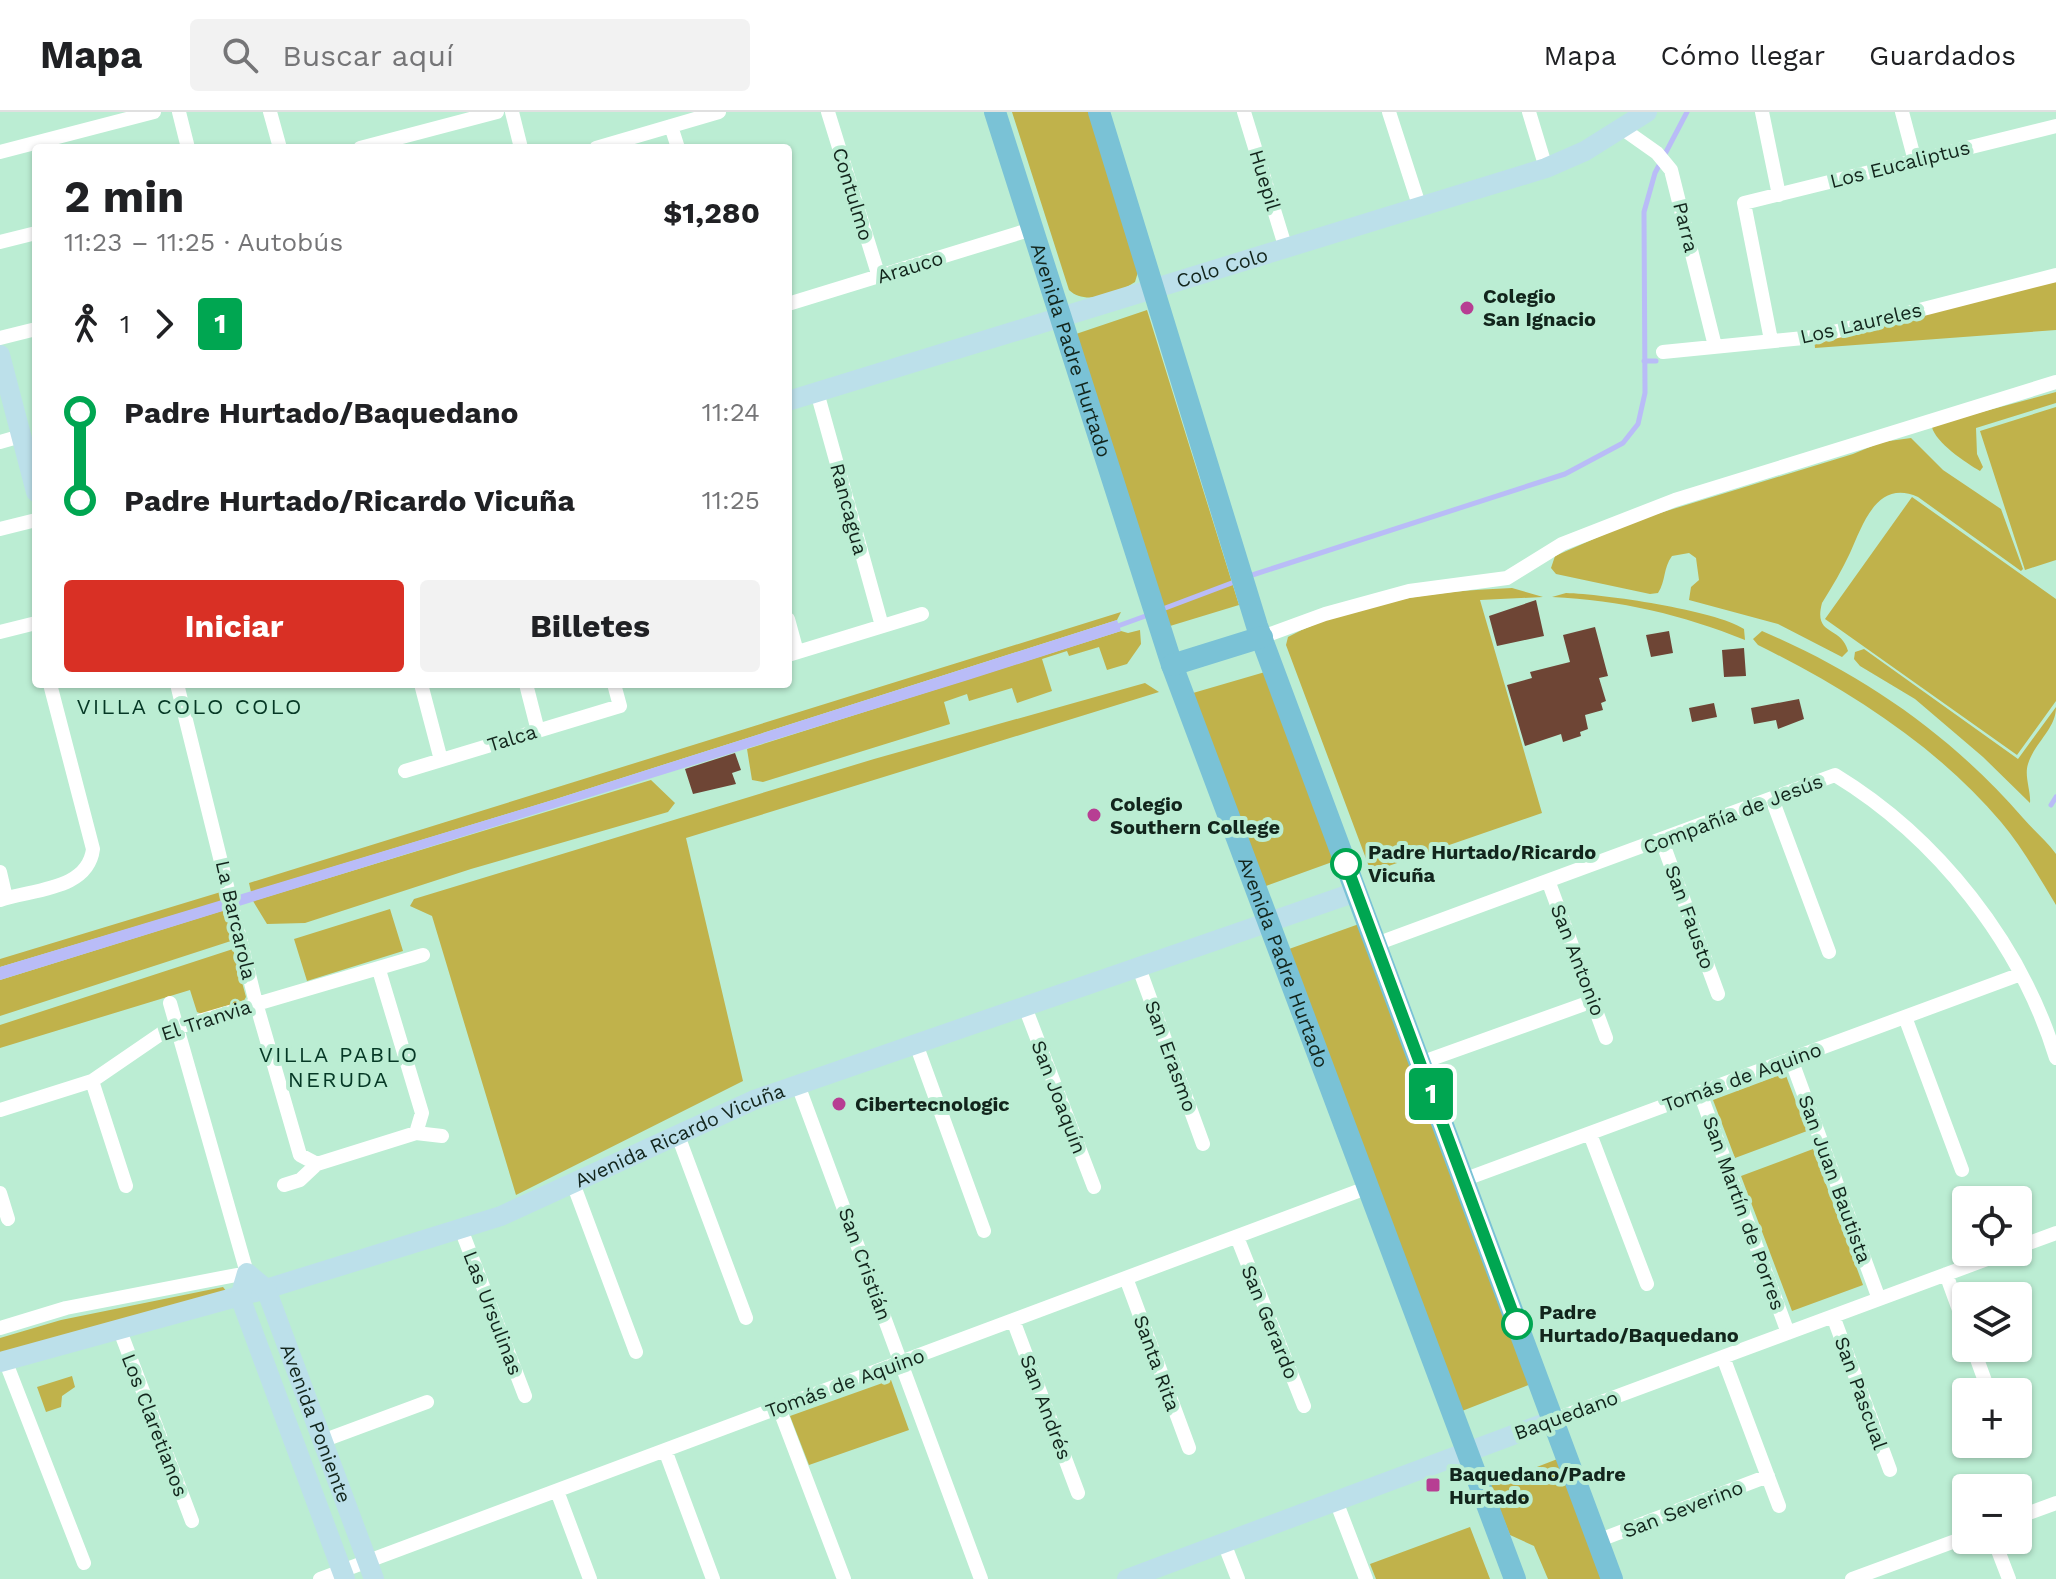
<!DOCTYPE html>
<html lang="es">
<head>
<meta charset="utf-8">
<style>
  :root { --surface:#fff; --page:#f2f2f2; --text:#202124; --muted:#757577; --line:#e0e0e0; --accent:#d93025 }
  body { margin:0; font-family:"Work Sans",sans-serif; background:var(--page); color:var(--text); height:100vh; display:flex; flex-direction:column; font-size:30px; white-space:nowrap }
  * { box-sizing:border-box; margin:0 }
  p { font-size:26px; color:var(--muted) }
  .icon { flex:none; width:44px; height:44px; fill:none; stroke:currentColor; stroke-width:2; stroke-linecap:round; stroke-linejoin:round }
  .map { position:relative; flex:1; overflow:hidden }
  .drawer { position:absolute; left:32px; top:32px; width:760px; height:544px; display:flex; flex-direction:column; background:var(--surface); border-radius:8px; box-shadow:0 2px 6px #0004 }
  .drawer>* { flex:none }
  .badge { padding:0 16px; border-radius:6px; font-size:28px; line-height:52px }
  .fabs { position:absolute; left:1952px; top:1074px; display:grid; gap:16px }
  .fabs a { display:grid; place-items:center; width:80px; height:80px; border-radius:8px; background:var(--surface); box-shadow:0 2px 6px #0004; font-size:40px }
  .map>.badge { position:absolute; translate:-50% -50%; box-shadow:0 0 0 4px #fff }
  .legs { display:flex; align-items:center; gap:12px; height:88px; padding:0 32px; font-size:26px }
  .legs p { margin-inline-start:auto }
  .head { display:flex; align-items:center; justify-content:space-between; height:136px; padding:0 32px }
  h1 { font-size:44px; font-weight:700; line-height:60px }
  .primary-button { display:flex; gap:16px; margin-top:auto; padding:16px 32px }
  .primary-button a { flex:1; height:92px; border-radius:8px; background:var(--accent); color:#fff; font-size:32px; font-weight:700; line-height:92px; text-align:center }
  .primary-button a+a { background:var(--page); color:var(--text) }
  ul { padding:0 32px; list-style:none }
  li { display:flex; align-items:center; gap:28px; height:88px; font-size:30px }
  li i { display:grid; place-items:center; width:12px; height:100%; margin:0 10px; background:currentColor }
  li i::after { content:''; width:20px; height:20px; margin:-10px; border:6px solid; border-radius:50%; background:var(--surface) }
  li p { margin-inline-start:auto }
  li:first-child i { background:linear-gradient(#0000 50%,currentColor 0) }
  li:last-child i { background:linear-gradient(currentColor 50%,#0000 0) }
  header { display:flex; align-items:center; gap:48px; box-sizing:border-box; height:112px; padding:0 40px; background:var(--surface); border-bottom:2px solid var(--line) }
  header strong { font-size:38px }
  nav { display:flex; gap:44px; margin-inline-start:auto; font-size:28px }
  .search { width:560px; height:72px; background:var(--page); display:flex; align-items:center; gap:20px; box-sizing:border-box; padding:0 28px; border-radius:8px; color:var(--muted); font-size:30px }
  .map>svg:first-child { display:block }
  .green { fill:#c0b24b }
  .water { fill:#b9bcf7 }
  .lines { fill:none; stroke-linecap:round; stroke-linejoin:round }
  .stream { stroke:#b9bcf7; stroke-width:5 }
  .building { fill:#6e4535 }
  .street { stroke:#fff; stroke-width:14 }
  .secondary { stroke:#bce0ea; stroke-width:20 }
  .primary { stroke:#7ac2d6; stroke-width:22 }
  .line-1-casing { stroke:#fff; stroke-width:18 }
  .line-1 { stroke:#00a651; stroke-width:12 }
  .poi-dot { fill:#b73e93; stroke:#bbedd3; stroke-width:3 }
  .stop-1-dot { fill:#fff; stroke:#00a651; stroke-width:4 }
  .labels { text-anchor:middle; dominant-baseline:central; stroke-width:8; stroke-linejoin:round; paint-order:stroke }
  .street-label { font-size:20px; fill:#12251c; stroke:#bbedd3 }
  .poi-label { font-size:20px; font-weight:bold; fill:#12251c; stroke:#bbedd3; text-anchor:start }
  .stop-label { font-size:20px; font-weight:bold; fill:#12251c; stroke:#bbedd3; text-anchor:start }
  .neighbourhood-label { font-size:22px; letter-spacing:2px; fill:#053825; stroke:#bbedd3 }
</style>
</head>
<body>
<header>
<strong>Mapa</strong>
<div class="search"><svg class="icon" aria-label="search" viewBox="0 0 24 24"><circle cx="10" cy="10" r="6"/><path d="M15 15l6 6"/></svg>Buscar aquí</div>
<nav><a>Mapa</a><a>Cómo llegar</a><a>Guardados</a></nav>
</header>
<div class="map">
<svg width="2056" height="1467" viewBox="0 0 2056 1467">
  <rect width="100%" height="100%" fill="#bbedd3"/>
  <path class="green" d="M1012,0H1091L1138,160L1135,170C1118,181 1085,194 1069,178Z
    M2056,163V218L1815,236L1814,225Z
    M1147,198L1239,493L1170,514L1076,222Z
    M2056,280V291L1976,316L1977,342L1983,355L1980,359C1966,351 1935,330 1932,315L1948,309Z
    M2056,295V448L2025,458L1980,319Z
    M1911,326L1943,358L2001,397L2023,457L2021,459L1918,385C1877,367 1863,412 1850,441C1842,458 1832,475 1822,491C1813,525 1841,513 1848,539L1842,545L1778,512L1689,488L1691,475L1699,468L1696,446L1689,441L1672,444C1663,456 1666,469 1658,481L1650,482L1556,462L1551,456L1555,444L1637,408L1853,342L1882,330Z
    M1912,385L2056,487V589L2017,643L1825,507Z
    M1512,476L1543,485L1480,488L1542,701L1371,760L1286,533L1288,525C1356,489 1437,479 1512,476Z
    M1566,481C1603,482 1715,498 1744,517L1745,528C1683,503 1620,488 1552,485Z
    M1121,500L1117,508L556,687L251,780L249,771Z
    M1140,518L1141,532L1127,552L1107,558L1099,535L1069,544L1067,539L1042,547L1052,579L1017,591L1012,576L969,589L967,582L944,590L950,612L763,670L752,668L747,637L1121,519L1128,521Z
    M1762,519C1863,562 1951,623 2023,706C2034,719 2046,728 2056,742V793C2039,765 2022,735 2001,710C1937,634 1847,577 1758,533L1753,527Z
    M1864,537L2018,647L2056,595C2056,617 2035,630 2028,652C2024,664 2031,679 2030,691L1983,645L1915,587L1860,554L1854,547L1855,540Z
    M1265,560L1335,749L1266,774L1193,581Z
    M1145,571L1159,580L686,726L743,969L516,1083L432,804L410,794L414,787L874,647Z
    M651,668L675,691L668,700L471,757L305,811L267,812L253,789Z
    M224,779L225,788L0,855V847Z
    M228,797L234,828L0,904V868Z
    M390,797L403,839L307,869L294,827Z
    M1359,812L1531,1272L1462,1299L1289,837Z
    M233,837L246,885L242,892L204,903L197,900L190,878L0,936V913Z
    M1785,961L1807,1019L1735,1046L1713,988Z
    M1813,1037L1863,1173L1792,1199L1741,1064Z
    M223,1175L227,1180L0,1243V1226L61,1208Z
    M72,1264L75,1275L62,1284L61,1295L46,1300L37,1275Z
    M891,1268L909,1318L809,1353L790,1304Z
    M1560,1346L1604,1467H1548L1534,1434L1510,1423L1490,1373Z
    M1470,1415L1490,1467H1376L1370,1452Z"/>
  <path class="water" d="M1117,508L1121,519L968,568L0,868V855L556,687Z"/>
  <g class="lines">
    <path class="stream" d="M1644,249H1656
      M1246,465L1565,362L1623,331L1638,312L1645,281L1644,100L1655,61L1687,0
      M1160,498L1237,469
      M1115,515L1151,502
      M2051,693L2056,685"/>
  </g>
  <path class="building" d="M1536,488L1544,524L1497,534L1489,504Z
    M1595,515L1608,564L1599,566L1606,589L1601,591L1603,598L1585,603L1588,617L1580,620L1581,624L1563,630L1561,622L1525,634L1507,573L1532,566L1530,560L1570,550L1563,523Z
    M1669,519L1673,541L1651,545L1646,523Z
    M1744,536L1746,564L1724,565L1722,538Z
    M1799,587L1804,607L1778,617L1776,608L1754,612L1751,596Z
    M1714,591L1717,605L1692,610L1689,596Z
    M735,641L741,658L732,661L736,672L693,682L685,657Z"/>
  <g class="lines">
    <path class="street" d="M179,0L188,36
      M270,0L280,36
      M512,0L521,36
      M828,0L879,165
      M1244,0L1286,137
      M1389,0L1420,96
      M1529,0L1546,56
      M1762,0L1779,83
      M1902,0L1915,49
      M671,14L678,36
      M1623,17L1657,41L1671,58L1715,234
      M360,36L497,0
      M596,36L719,0
      M0,40L154,0
      M0,130L36,121
      M788,192L1032,117
      M0,226L36,217
      M1771,228L1744,91L2056,14
      M1663,240L1814,225L2056,163
      M817,280L882,514
      M0,330L21,324
      M0,417L36,408
      M788,507L797,540
      M0,520L36,511
      M1262,525L1325,502L1409,479L1507,466L1562,432L1675,388L2056,270
      M788,543L922,502
      M177,572L256,891L300,1043L317,1052L416,1021L442,1024
      M421,572L441,648
      M526,572L538,619
      M405,659L620,594L614,572
      M1772,687L1829,840
      M1662,729L1718,882
      M0,760L6,786
      M1549,771L1606,926
      M0,788C34,777 88,778 93,737L50,572
      M1376,832L1835,663C1937,725 2021,831 2056,946
      M1139,856L1203,1032
      M379,858L422,1001L416,1021
      M1025,895L1094,1075
      M1905,905L1962,1058
      M916,932L984,1119
      M1791,947L1879,1187
      M1420,951L1593,889
      M92,969L126,1074
      M798,973L981,1467
      M1700,981L1788,1221
      M0,998L92,969L165,919L423,843
      M677,1021L746,1206
      M1590,1022L1647,1172
      M1463,1068L2021,862
      M284,1073L300,1068L317,1052
      M574,1074L636,1240
      M0,1081L8,1107
      M461,1117L525,1284
      M1237,1125L1304,1294
      M2018,1135L2056,1121
      M1946,1162L1966,1217
      M1126,1166L1189,1336
      M1833,1204L1890,1358
      M1013,1208L1078,1381
      M0,1216L66,1196L247,1161L170,891
      M119,1216L192,1409
      M1973,1236L1989,1280
      M1723,1245L1779,1394
      M5,1248L84,1451
      M779,1296L844,1467
      M1553,1308L2006,1140
      M322,1329L427,1290
      M665,1338L713,1467
      M557,1379L590,1467
      M1336,1389L1366,1467
      M2018,1405L2056,1391
      M1994,1428L2009,1467
      M1597,1429L1768,1364
      M1224,1431L1238,1467
      M320,1467L1369,1075
      M1852,1467L1966,1425"/>
    <g class="secondary">
      <path d="M0,243L36,380"/>
      <path id="s1" d="M788,289L1546,56L1585,39L1647,0"/>
      <path id="s2" d="M0,1250L266,1177L501,1104L754,988L1356,780"/>
      <path id="s3" d="M345,1467L240,1185L247,1161L266,1177L374,1467"/>
      <path d="M1127,1467L1553,1308"/>
    </g>
    <g class="primary">
      <path id="s4" d="M995,0L1172,553L1515,1467"/>
      <path d="M1099,0L1257,514L1612,1467"/>
      <path d="M1172,553L1262,525"/>
    </g>
  </g>
  <g class="lines">
    <g class="line-1-casing">
      <path id="line-1" d="M1346,752L1517,1212"/>
    </g>
    <use href="#line-1" class="line-1"/>
  </g>
  <g class="poi-dot">
    <circle cx="1467" cy="196" r="8"/>
    <circle cx="1094" cy="703" r="8"/>
    <circle cx="839" cy="992" r="8"/>
    <rect x="1425" y="1365" width="16" height="16" rx="4"/>
  </g>
  <g class="stop-1-dot">
    <circle cx="1346" cy="752" r="14"/>
    <circle cx="1517" cy="1212" r="14"/>
  </g>
  <g class="labels">
    <g class="street-label">
      <text transform="translate(1900 52) rotate(-14)">Los Eucaliptus</text>
      <text transform="translate(1265 68) rotate(73)">Huepil</text>
      <text transform="translate(853 82) rotate(73)">Contulmo</text>
      <text transform="translate(1686 115) rotate(76)">Parra</text>
      <text transform="translate(910 155) rotate(-17)">Arauco</text>
      <text stroke="none"><textPath href="#s1" startOffset="454">Colo Colo</textPath></text>
      <text transform="translate(1861 211) rotate(-13)">Los Laureles</text>
      <text stroke="none"><textPath href="#s4" startOffset="250">Avenida Padre Hurtado</textPath></text>
      <text transform="translate(849 397) rotate(75)">Rancagua</text>
      <text transform="translate(512 626) rotate(-17)">Talca</text>
      <text transform="translate(1733 702) rotate(-21)">Compañía de Jesús</text>
      <text transform="translate(1690 805) rotate(70)">San Fausto</text>
      <text transform="translate(236 808) rotate(77)">La Barcarola</text>
      <text transform="translate(1578 848) rotate(69)">San Antonio</text>
      <text stroke="none"><textPath href="#s4" startOffset="898">Avenida Padre Hurtado</textPath></text>
      <text transform="translate(206 908) rotate(-18)">El Tranvia</text>
      <text transform="translate(1171 944) rotate(70)">San Erasmo</text>
      <text transform="translate(1742 965) rotate(-20)">Tomás de Aquino</text>
      <text transform="translate(1059 985) rotate(69)">San Joaquín</text>
      <text stroke="none"><textPath href="#s2" startOffset="718">Avenida Ricardo Vicuña</textPath></text>
      <text transform="translate(1835 1067) rotate(70)">San Juan Bautista</text>
      <text transform="translate(1744 1101) rotate(70)">San Martín de Porres</text>
      <text transform="translate(865 1152) rotate(70)">San Cristián</text>
      <text transform="translate(493 1201) rotate(69)">Las Ursulinas</text>
      <text transform="translate(1270 1210) rotate(68)">San Gerardo</text>
      <text transform="translate(1157 1251) rotate(70)">Santa Rita</text>
      <text transform="translate(845 1271) rotate(-20)">Tomás de Aquino</text>
      <text transform="translate(1861 1281) rotate(70)">San Pascual</text>
      <text transform="translate(1046 1295) rotate(69)">San Andrés</text>
      <text transform="translate(1566 1303) rotate(-20)">Baquedano</text>
      <text stroke="none"><textPath href="#s3" startOffset="494">Avenida Poniente</textPath></text>
      <text transform="translate(155 1313) rotate(69)">Los Claretianos</text>
      <text transform="translate(1683 1397) rotate(-21)">San Severino</text>
    </g>
    <g class="poi-label">
      <text x="1483" y="184">Colegio<tspan x="1483" dy="23">San Ignacio</tspan></text>
      <text x="1110" y="692">Colegio<tspan x="1110" dy="23">Southern College</tspan></text>
      <text x="855" y="992">Cibertecnologic</text>
      <text x="1449" y="1362">Baquedano/Padre<tspan x="1449" dy="23">Hurtado</tspan></text>
    </g>
    <g class="stop-label">
      <text x="1368" y="740">Padre Hurtado/Ricardo<tspan x="1368" dy="23">Vicuña</tspan></text>
      <text x="1539" y="1200">Padre<tspan x="1539" dy="23">Hurtado/Baquedano</tspan></text>
    </g>
    <g class="neighbourhood-label">
      <text x="190" y="594">VILLA COLO COLO</text>
      <text x="339" y="942">VILLA PABLO<tspan x="339" dy="25">NERUDA</tspan></text>
    </g>
  </g>
</svg>
<div class="fabs">
<a><svg class="icon" aria-label="locate" viewBox="0 0 24 24"><circle cx="12" cy="12" r="6"/><path d="M12 2v4M12 18v4M2 12h4M18 12h4"/></svg></a>
<a><svg class="icon" aria-label="layers" viewBox="0 0 24 24"><path d="M12 4l9 5-9 5-9-5zM3 14l9 5 9-5"/></svg></a>
<a>+</a>
<a>−</a>
</div>
<b class="badge" style="left:1431px;top:982px;background:#00a651;color:#fff">1</b>
<section class="drawer">
<div class="head"><div><h1>2 min</h1><p>11:23 – 11:25 · Autobús</p></div><b>$1,280</b></div>
<div class="legs"><svg class="icon" aria-label="walk" viewBox="0 0 24 24"><circle cx="13" cy="4" r="2"/><path d="M13 8l-2 6 4 7M11 14l-3 7M7 12l3-4h3l4 4"/></svg>1<svg class="icon" aria-label="forward" viewBox="0 0 24 24"><path d="M9 5l7 7-7 7"/></svg><b class="badge" style="background:#00a651;color:#fff">1</b></div>
<ul>
<li><i style="color:#00a651"></i><b>Padre Hurtado/Baquedano</b><p>11:24</p></li>
<li><i style="color:#00a651"></i><b>Padre Hurtado/Ricardo Vicuña</b><p>11:25</p></li>
</ul>
<div class="primary-button"><a>Iniciar</a><a>Billetes</a></div>
</section>
</div>
</body>
</html>
